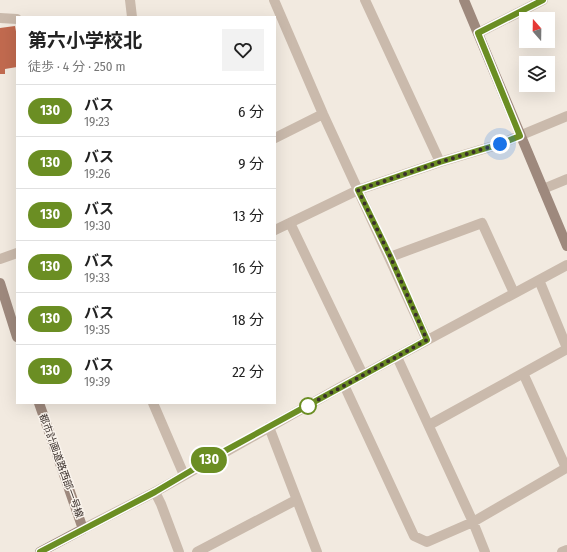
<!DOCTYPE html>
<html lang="ja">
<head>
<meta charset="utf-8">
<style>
  :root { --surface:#fff; --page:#f2f2f2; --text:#222; --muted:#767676; --line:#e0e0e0 }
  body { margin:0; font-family:"Fira Sans Condensed","Noto Sans JP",sans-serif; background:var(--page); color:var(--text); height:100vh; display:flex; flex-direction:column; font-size:15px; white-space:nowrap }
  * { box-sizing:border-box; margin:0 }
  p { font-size:13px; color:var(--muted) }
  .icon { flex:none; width:22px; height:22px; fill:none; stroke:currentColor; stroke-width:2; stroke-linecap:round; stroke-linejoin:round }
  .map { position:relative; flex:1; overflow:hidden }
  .panel { position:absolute; left:16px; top:16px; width:260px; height:388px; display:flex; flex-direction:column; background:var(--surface); border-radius:0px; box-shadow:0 4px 16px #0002 }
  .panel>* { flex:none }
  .badge { padding:0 8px; border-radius:13px; font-size:14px; line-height:26px }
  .needle { width:26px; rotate:340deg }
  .tools { position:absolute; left:519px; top:12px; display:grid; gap:8px }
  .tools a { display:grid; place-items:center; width:36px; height:36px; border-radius:0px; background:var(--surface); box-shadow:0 4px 16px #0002; font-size:20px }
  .you { position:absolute; width:20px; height:20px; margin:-10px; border:3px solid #fff; border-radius:50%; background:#1a73e8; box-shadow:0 0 0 6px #1a73e833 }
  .map>.badge { position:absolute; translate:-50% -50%; box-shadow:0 0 0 2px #fff }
  .round { display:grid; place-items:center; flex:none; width:42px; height:42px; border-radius:0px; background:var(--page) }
  .summary { display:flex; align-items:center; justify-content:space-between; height:68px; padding:0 12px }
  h1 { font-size:19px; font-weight:700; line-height:30px }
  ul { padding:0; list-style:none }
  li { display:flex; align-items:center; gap:12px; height:52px; padding:0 12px; border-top:1px solid var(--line) }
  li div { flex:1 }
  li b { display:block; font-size:15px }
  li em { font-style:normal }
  li .badge { min-width:44px; font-weight:700; text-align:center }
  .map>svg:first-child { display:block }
  .building { fill:#c16a4f }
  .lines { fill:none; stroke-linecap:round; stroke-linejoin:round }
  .street { stroke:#cabaac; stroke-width:10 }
  .secondary { stroke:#9e897d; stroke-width:10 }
  .line-casing { stroke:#fff; stroke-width:9 }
  .line { stroke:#6b8e23; stroke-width:6 }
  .walk { stroke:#392f2b; stroke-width:4; stroke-dasharray:0 7.2 }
  .stop-dot { fill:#fff; stroke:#6b8e23; stroke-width:2 }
  .labels { text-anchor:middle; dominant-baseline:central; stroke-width:3; stroke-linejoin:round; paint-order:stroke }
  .street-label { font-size:10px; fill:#392f2b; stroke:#faf4ed }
</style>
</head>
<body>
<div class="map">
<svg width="567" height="552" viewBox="0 0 567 552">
  <rect width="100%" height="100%" fill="#f2eae0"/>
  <path class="building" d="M15,26L17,37V67L5,69V74H0V28Z"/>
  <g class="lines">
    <path class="street" d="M130,0L132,17
      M274,0L323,114L427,340
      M0,18L17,19
      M478,33L543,0
      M275,138L323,114
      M440,162L500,144L567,116
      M543,189L567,179
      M290,223L363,375
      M275,230L358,190L440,162L365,0
      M390,257L482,223L514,293
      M0,259L17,253
      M539,280L567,348
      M397,357L473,522L485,552
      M344,385L414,536L427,542L473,522L566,468L523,373
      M153,403L184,475
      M429,425L567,349
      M269,427L317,552
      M155,492L161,504L179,552
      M83,529L155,492L344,385L567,265
      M197,552L296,500
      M562,552L567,550"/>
    <path class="secondary" d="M464,0L567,246
      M0,283L17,337
      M39,403L83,529L40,552"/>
  </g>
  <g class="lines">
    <g class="line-casing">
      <path id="line" d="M40,552L155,492L221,453L427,340L390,256L358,190L440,162L500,144L520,136L478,33L543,0"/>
    </g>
    <use href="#line" class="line"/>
    <path class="walk" d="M308,406H307L427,340L390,256L358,190L440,162L500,144"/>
  </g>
  <circle class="stop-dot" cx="308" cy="406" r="8"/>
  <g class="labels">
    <g class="street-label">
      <text transform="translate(61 466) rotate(70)">都市計画道路西部一号線</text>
    </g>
  </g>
</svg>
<div class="tools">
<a><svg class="needle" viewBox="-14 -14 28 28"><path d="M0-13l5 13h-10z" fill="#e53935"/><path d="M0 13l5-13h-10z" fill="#767676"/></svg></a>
<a><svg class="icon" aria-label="layers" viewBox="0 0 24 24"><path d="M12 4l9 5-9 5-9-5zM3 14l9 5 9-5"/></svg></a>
</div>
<div class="you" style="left:500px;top:144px"></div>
<b class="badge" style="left:209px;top:460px;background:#6b8e23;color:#fff">130</b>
<section class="panel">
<div class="summary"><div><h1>第六小学校北</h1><p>徒歩 · 4 分 · 250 m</p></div><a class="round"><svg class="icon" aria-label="heart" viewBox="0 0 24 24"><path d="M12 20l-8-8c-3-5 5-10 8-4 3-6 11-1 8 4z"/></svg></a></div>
<ul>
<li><span class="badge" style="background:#6b8e23;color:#fff">130</span><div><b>バス</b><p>19:23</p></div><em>6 分</em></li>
<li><span class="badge" style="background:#6b8e23;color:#fff">130</span><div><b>バス</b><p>19:26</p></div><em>9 分</em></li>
<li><span class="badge" style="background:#6b8e23;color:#fff">130</span><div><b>バス</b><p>19:30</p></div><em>13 分</em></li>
<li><span class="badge" style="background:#6b8e23;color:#fff">130</span><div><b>バス</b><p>19:33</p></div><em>16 分</em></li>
<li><span class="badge" style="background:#6b8e23;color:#fff">130</span><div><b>バス</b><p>19:35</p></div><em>18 分</em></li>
<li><span class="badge" style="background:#6b8e23;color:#fff">130</span><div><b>バス</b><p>19:39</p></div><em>22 分</em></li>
</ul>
</section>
</div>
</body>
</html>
